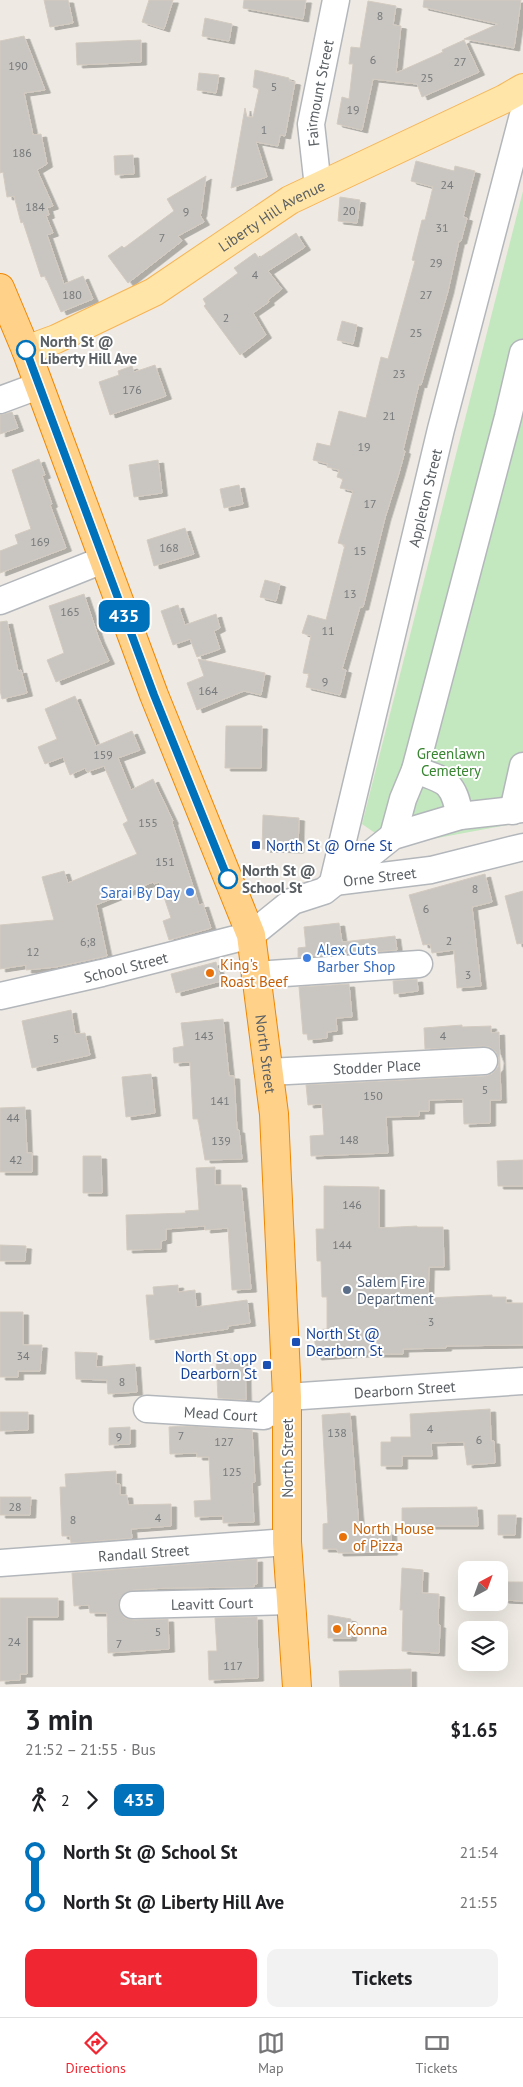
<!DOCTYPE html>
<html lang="en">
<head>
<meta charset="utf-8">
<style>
  :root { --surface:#fff; --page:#f2f2f2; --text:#202124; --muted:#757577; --line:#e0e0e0; --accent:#f02732 }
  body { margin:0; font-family:"PT Sans",sans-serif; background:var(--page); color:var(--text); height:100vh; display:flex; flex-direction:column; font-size:19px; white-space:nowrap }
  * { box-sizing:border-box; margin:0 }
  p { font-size:16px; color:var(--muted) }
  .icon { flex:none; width:28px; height:28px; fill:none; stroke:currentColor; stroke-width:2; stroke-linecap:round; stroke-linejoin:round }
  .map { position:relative; height:1687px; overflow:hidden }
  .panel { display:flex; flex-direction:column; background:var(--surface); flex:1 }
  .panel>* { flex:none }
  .badge { padding:0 10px; border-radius:8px; font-size:18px; line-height:32px }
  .needle { width:32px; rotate:41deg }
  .controls { position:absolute; left:458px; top:1561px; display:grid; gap:10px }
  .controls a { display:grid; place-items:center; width:50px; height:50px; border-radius:10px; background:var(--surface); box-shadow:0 5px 20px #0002; font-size:25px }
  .map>.badge { position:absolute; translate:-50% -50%; box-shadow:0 0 0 2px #fff }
  .legs { display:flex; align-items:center; gap:8px; height:55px; padding:0 25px; font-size:16px }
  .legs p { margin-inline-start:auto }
  .summary { display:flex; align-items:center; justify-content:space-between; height:85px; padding:0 25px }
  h1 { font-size:28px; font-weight:700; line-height:38px }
  .cta { display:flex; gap:10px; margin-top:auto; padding:10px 25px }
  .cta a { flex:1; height:58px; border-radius:10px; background:var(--accent); color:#fff; font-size:20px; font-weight:700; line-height:58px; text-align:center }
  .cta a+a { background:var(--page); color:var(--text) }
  ul { padding:0 25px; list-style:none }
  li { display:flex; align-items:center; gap:18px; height:50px; font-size:19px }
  li i { display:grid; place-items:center; width:8px; height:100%; margin:0 6px; background:currentColor }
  li i::after { content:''; width:12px; height:12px; margin:-6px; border:4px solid; border-radius:50%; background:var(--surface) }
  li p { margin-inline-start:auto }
  li:first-child i { background:linear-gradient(#0000 50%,currentColor 0) }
  li:last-child i { background:linear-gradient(currentColor 50%,#0000 0) }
  .menu { display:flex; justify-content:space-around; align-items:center; height:70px; border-top:1px solid var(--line); background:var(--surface); font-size:14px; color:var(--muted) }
  .menu a { display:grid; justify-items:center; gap:2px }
  .menu .selected { color:var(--accent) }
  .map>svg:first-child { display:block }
  .green { fill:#c3e7be }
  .building { fill:#c9c5c0; stroke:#d3cbc1; filter:url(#shadow) }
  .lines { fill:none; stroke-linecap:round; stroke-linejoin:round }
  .minor-casing { stroke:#b3b7bb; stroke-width:29 }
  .major-casing { stroke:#f7b353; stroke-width:30 }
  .highway-casing { stroke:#f18600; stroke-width:30 }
  .minor { stroke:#fff; stroke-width:26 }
  .major { stroke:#ffe5a7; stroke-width:28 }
  .highway { stroke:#ffd189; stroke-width:28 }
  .line-1-casing { stroke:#fff; stroke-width:11 }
  .line-1 { stroke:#0072bc; stroke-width:8 }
  .stop-1-dot { fill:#fff; stroke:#0072bc; stroke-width:2.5 }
  .transit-dot { fill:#1a4fb4; stroke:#fff; stroke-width:2 }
  .shop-dot { fill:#3f7fe0; stroke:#fff; stroke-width:2 }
  .food-dot { fill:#e8710a; stroke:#fff; stroke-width:2 }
  .service-dot { fill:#5c6f8a; stroke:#fff; stroke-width:2 }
  .labels { text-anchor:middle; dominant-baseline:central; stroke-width:4; stroke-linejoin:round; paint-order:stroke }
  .number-label { font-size:12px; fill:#76797b }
  .street-label { font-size:15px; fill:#5b6064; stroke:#fff }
  .stop-label { font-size:15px; font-weight:bold; fill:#5b6064; stroke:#fff; text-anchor:start }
  .park-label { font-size:15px; fill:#388531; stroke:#fff }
  .transit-label { font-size:15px; fill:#164399; stroke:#fff; text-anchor:start }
  .shop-label { font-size:15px; fill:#366cbe; stroke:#fff; text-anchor:end }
  .food-label { font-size:15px; fill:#c56008; stroke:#fff; text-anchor:start }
  .service-label { font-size:15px; fill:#4e5e75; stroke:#fff; text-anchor:start }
</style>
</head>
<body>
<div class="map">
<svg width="523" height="1687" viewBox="0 0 523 1687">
  <defs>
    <filter id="shadow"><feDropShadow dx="5.5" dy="3" stdDeviation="0" flood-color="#0004"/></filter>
  </defs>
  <rect width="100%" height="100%" fill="#eeeae3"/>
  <path class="green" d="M523,191V822L394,846L362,824Z"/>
  <path class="building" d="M44,0H68L73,23L50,27Z
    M149,0H173L164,29L142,22Z
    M244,0H306L303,19L243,8Z
    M424,0H521L514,48L464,39L498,24L423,7Z
    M368,1L396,6L393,25L401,26L396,73L443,52L442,50L464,40L479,72L422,97L417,84L373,79L362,130L337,124L342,97L349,99L353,64H349L351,47L360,48Z
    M205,18L232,24L229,41L202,36Z
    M24,36L45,90L24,93L33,135L41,134L47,164L37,170L53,206L47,208L49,215L46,216L53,233L47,235L64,284L83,276L93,299L61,312L45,276L41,277L23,222L21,223L14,196L7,197L3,172L0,173V41Z
    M141,40V62L77,65L76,43Z
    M255,70L289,78V81L295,82L285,136L280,135L278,146L256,142L267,177L231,188L245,108L247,117H253L259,89L253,87Z
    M199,73L219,75L216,93L197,90Z
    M133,155L134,174L115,175L114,156Z
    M416,161L454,171L455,166L475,171L463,217L467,218L461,241H459L448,291L421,385L419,384L403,450L405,451L399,473L385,518L363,607H360L342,669L346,670L340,695L306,687L309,674L303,673L311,636L302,633L308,615L326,620L345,545L338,543L353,491L340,488L343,479L337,477L339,470L327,467L328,464L313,460L317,443L330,446L339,411L366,418L381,357L388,359L415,261L412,260L422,220H425L433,187L411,181Z
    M206,176L201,214L200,215L204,222L178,236L182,241L128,283L108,256L122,246L124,248L174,211L167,199Z
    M340,197L360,200L357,223L338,221Z
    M296,233L305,247L268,271L282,289L268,300L269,302L253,313L266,335L240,355L204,306L206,304L203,299L238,273L234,268L255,253L259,258Z
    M342,321L357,325L353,344L337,340Z
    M155,365L166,396L110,415L99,382L119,375L118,371L132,366L134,372Z
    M12,412L18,428L0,434V415Z
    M39,459L45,475L42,476L52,504L50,505L66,548L0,573V551L18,544L15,535L31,529L12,470Z
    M158,460L162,493L134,497L129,465Z
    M239,485L243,504L224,508L220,489Z
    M185,528L194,554L154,566L147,540Z
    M265,580L280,584L276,601L260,597Z
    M84,594L99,639L109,661L56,682L47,660L64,653L49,606Z
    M178,605L185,625L216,614L220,628L214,631L220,649L197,657L190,639L173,645L161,611Z
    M7,621L18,671L21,670L27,693L2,699L0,690V622Z
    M198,659L265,673L261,695L244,691L197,710L187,683L204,676Z
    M75,696L96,746L132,731L140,750L118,758L131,790L153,779L173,821L172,822L199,905L203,904L211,928L169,940L163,921L171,918L159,882L154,884L153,882L96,905L107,956L56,967L26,970V965L0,969V925L54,920L42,877L64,871L68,883L137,854L123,824L128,821L104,766L87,772L85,768L70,775L63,757L45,764L38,747L57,739L45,709Z
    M226,726H262L261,768H225Z
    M263,815L299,818L298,850L262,849Z
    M485,874L492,902L472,907L481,986L457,988L454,950L432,953L430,944L423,945L409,895Z
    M523,891V943L517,944L505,896Z
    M339,923L342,942L395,936L397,950L298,957V948L306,947L304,927Z
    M216,962L221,981L176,993L171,974Z
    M417,979L418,991L394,994L393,981Z
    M349,984L352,1017L336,1018L337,1031L327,1032V1038L308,1040L307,1034H303L299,987Z
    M71,1010L75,1034L85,1033L90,1055L32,1068L22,1021Z
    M223,1019L229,1076H234L237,1130H239L242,1159L205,1160L198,1119H193L190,1062L174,1063L173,1048L184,1046L181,1023Z
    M462,1025V1027L491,1026V1033L499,1032L501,1100H490V1123L464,1124L463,1099L429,1100V1111H419V1116L386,1117L388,1153L311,1156L310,1136L324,1135L322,1104L308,1105L306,1085L485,1076L492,1074L498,1067L499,1060L496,1052L490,1047L483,1046L425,1049L424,1028Z
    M151,1074L155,1113L126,1117L122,1077Z
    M25,1107L27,1153H32V1172H0V1108Z
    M83,1156H101L102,1193H83Z
    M523,1160V1186H498L497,1161Z
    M215,1167V1185H241L251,1289L232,1290L228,1228L205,1230V1226L166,1229V1240L161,1241V1249L127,1250L126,1215L186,1213L185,1211L199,1210L196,1168Z
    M324,1186L379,1187V1228L417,1226V1227H443L444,1267H429L428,1298L492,1295V1297H506V1303H523V1345L446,1346V1348L403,1349V1354H362L316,1357L314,1330L327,1329V1297H322L321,1261H317L316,1229H324Z
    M0,1245L26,1246L25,1261H0Z
    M178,1285V1292L195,1290L196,1307L247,1300L250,1323L228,1326V1329L150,1340L146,1295H154L153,1287Z
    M0,1312H23V1345H42L40,1371H18V1377H0Z
    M75,1352L97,1353L96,1367L135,1364L137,1392L108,1394L107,1380L76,1379Z
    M245,1358L246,1400L218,1398L216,1359Z
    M490,1409L491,1441H494L495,1463L467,1465L464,1442L431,1443L432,1456H402V1466H381V1442H391V1437H411L410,1414Z
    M0,1412H28V1430L0,1431Z
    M350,1413L359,1527H360L361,1533L391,1532L392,1552L338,1553L337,1549H323V1524L328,1523L322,1415Z
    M187,1426L252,1430L255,1482L252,1483L254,1522L223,1523V1516L195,1517L194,1501L211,1500L209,1457H197V1453L170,1454L169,1427Z
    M130,1427V1444L109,1445V1428Z
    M116,1471V1484H120V1495H127L128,1505L171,1504V1526L131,1529L132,1538L71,1543L70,1536H62L60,1487H66L65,1474Z
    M0,1497H31L30,1515H0Z
    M477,1507L478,1526H402V1508Z
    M498,1515H516L515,1535H498Z
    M257,1559V1584H254V1587L166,1588L133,1590L125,1593L120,1598L118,1606L121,1613L125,1618L133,1620L168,1619L169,1649L108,1653L107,1613H90L89,1605L74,1606L72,1573Z
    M402,1568L423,1570L422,1593L439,1594L438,1625H440L439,1653L402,1651L403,1610H400Z
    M503,1582H523V1601L503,1600Z
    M0,1598H58V1617H27V1674H20V1680L0,1681Z
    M328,1615L351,1619V1638H328Z
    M257,1617L258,1678L209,1680L208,1651H217L215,1618Z
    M411,1669V1687H340L339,1671Z"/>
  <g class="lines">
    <g class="minor-casing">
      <g id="minor">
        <path id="s1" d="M318,187L311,124L336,0"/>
        <path d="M0,400L38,386"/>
        <path d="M0,601L103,560"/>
        <path d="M415,770C447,781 453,781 460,816"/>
        <path d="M513,811L523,766"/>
        <path d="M393,836L403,799L415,770L508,417L523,353"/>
        <path id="s2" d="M333,882L441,429L523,115"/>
        <path id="s3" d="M334,882L431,870L523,847"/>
        <path d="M255,975L419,964"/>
        <path id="s4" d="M0,996L102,973L251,935L293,901L324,891L393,836L460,816L523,809"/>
        <path id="s5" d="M268,1072L484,1061"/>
        <path id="s6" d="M147,1409L264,1416L287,1397L523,1381"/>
        <path id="s7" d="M0,1563L287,1542"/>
        <path id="s8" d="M133,1605L291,1601"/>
      </g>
    </g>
    <g class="major-casing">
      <g id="major">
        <path id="s9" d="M26,350L56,339L154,292L290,200L504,99L523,88"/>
      </g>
    </g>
    <g class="highway-casing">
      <g id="highway">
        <path id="s10" d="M0,288L26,350L154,695L251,935L274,1114L287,1397V1542L297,1687"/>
      </g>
    </g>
    <use href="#minor" class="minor"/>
    <use href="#major" class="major"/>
    <use href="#highway" class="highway"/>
  </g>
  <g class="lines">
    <g class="line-1-casing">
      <path id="line-1" d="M26,350L154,695L228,879"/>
    </g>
    <use href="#line-1" class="line-1"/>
  </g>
  <g class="stop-1-dot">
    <circle cx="26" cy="350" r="9"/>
    <circle cx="228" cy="879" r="9"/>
  </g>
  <g class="transit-dot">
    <rect x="251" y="840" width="10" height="10" rx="2.5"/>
    <rect x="291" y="1337" width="10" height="10" rx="2.5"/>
    <rect x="262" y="1360" width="10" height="10" rx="2.5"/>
  </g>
  <g class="shop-dot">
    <circle cx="190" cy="892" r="5"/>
    <circle cx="307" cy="958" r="5"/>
  </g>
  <g class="food-dot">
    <circle cx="210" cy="973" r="5"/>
    <circle cx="343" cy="1537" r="5"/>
    <circle cx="337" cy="1629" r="5"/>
  </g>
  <circle class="service-dot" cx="347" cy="1290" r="5"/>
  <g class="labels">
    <g class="number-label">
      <text x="380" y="15">8</text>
      <text x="373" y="59">6</text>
      <text x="460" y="61">27</text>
      <text x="18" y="65">190</text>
      <text x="427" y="77">25</text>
      <text x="274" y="86">5</text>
      <text x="353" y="109">19</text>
      <text x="264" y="129">1</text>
      <text x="22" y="152">186</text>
      <text x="447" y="184">24</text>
      <text x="35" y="206">184</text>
      <text x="349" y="210">20</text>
      <text x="186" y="211">9</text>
      <text x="442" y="227">31</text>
      <text x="162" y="237">7</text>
      <text x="436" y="262">29</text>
      <text x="255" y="274">4</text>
      <text x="72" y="294">180</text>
      <text x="426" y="294">27</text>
      <text x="226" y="317">2</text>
      <text x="416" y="332">25</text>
      <text x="399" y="373">23</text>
      <text x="132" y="389">176</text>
      <text x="389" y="415">21</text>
      <text x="364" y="446">19</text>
      <text x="370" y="503">17</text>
      <text x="40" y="541">169</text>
      <text x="169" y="547">168</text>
      <text x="360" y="550">15</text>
      <text x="350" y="593">13</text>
      <text x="70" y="611">165</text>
      <text x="328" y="630">11</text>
      <text x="325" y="681">9</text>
      <text x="208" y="690">164</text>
      <text x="103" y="754">159</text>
      <text x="148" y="822">155</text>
      <text x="165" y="861">151</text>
      <text x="475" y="888">8</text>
      <text x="426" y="908">6</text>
      <text x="449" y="940">2</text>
      <text x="88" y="941">6;8</text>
      <text x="33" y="951">12</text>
      <text x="468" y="974">3</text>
      <text x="204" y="1035">143</text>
      <text x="443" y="1035">4</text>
      <text x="56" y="1038">5</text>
      <text x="485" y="1089">5</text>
      <text x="373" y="1095">150</text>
      <text x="220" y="1100">141</text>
      <text x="13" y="1117">44</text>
      <text x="349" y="1139">148</text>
      <text x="221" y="1140">139</text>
      <text x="16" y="1159">42</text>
      <text x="352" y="1204">146</text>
      <text x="342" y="1244">144</text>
      <text x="431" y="1321">3</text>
      <text x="23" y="1355">34</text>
      <text x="122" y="1381">8</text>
      <text x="430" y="1428">4</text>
      <text x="337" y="1432">138</text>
      <text x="181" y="1435">7</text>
      <text x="119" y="1436">9</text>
      <text x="479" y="1439">6</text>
      <text x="224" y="1441">127</text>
      <text x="232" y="1471">125</text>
      <text x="15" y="1506">28</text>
      <text x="158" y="1517">4</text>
      <text x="73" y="1519">8</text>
      <text x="158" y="1631">5</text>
      <text x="14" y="1641">24</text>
      <text x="119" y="1643">7</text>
      <text x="233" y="1665">117</text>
    </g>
    <g class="street-label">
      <text stroke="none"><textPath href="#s1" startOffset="95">Fairmount Street</textPath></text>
      <text stroke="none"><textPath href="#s9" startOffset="281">Liberty Hill Avenue</textPath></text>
      <text stroke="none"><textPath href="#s2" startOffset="395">Appleton Street</textPath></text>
      <text stroke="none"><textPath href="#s3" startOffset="46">Orne Street</textPath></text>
      <text stroke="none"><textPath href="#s4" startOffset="129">School Street</textPath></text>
      <text stroke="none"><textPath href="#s10" startOffset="814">North Street</textPath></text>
      <text stroke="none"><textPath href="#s5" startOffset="109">Stodder Place</textPath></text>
      <text stroke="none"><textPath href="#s6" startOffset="265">Dearborn Street</textPath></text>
      <text stroke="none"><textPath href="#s6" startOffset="74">Mead Court</textPath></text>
      <text transform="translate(287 1458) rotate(-90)">North Street</text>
      <text stroke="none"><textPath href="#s7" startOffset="144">Randall Street</textPath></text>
      <text stroke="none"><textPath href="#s8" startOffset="79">Leavitt Court</textPath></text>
    </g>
    <g class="stop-label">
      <text x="40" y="341">North St @<tspan x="40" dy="17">Liberty Hill Ave</tspan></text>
      <text x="242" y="870">North St @<tspan x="242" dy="17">School St</tspan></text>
    </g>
    <g class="park-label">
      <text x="451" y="753">Greenlawn<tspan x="451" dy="17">Cemetery</tspan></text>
    </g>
    <g class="transit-label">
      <text x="266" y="845">North St @ Orne St</text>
      <text x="306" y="1333">North St @<tspan x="306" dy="17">Dearborn St</tspan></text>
      <text x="257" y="1356" text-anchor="end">North St opp<tspan x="257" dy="17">Dearborn St</tspan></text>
    </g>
    <g class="shop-label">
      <text x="180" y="892">Sarai By Day</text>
      <text x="317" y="949" text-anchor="start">Alex Cuts<tspan x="317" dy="17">Barber Shop</tspan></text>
    </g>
    <g class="food-label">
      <text x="220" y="964">King's<tspan x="220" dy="17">Roast Beef</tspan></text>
      <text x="353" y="1528">North House<tspan x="353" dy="17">of Pizza</tspan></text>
      <text x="347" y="1629">Konna</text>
    </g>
    <g class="service-label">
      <text x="357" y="1281">Salem Fire<tspan x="357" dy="17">Department</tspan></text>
    </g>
  </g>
</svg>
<div class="controls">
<a><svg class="needle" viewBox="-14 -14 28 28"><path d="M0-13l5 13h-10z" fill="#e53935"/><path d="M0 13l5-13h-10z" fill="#757577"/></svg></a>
<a><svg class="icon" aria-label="layers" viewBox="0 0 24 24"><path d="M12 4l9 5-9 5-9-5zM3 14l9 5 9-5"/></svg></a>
</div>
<b class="badge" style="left:124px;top:616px;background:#0072bc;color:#fff">435</b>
</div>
<section class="panel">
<div class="summary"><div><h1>3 min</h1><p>21:52 – 21:55 · Bus</p></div><b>$1.65</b></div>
<div class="legs"><svg class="icon" aria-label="walk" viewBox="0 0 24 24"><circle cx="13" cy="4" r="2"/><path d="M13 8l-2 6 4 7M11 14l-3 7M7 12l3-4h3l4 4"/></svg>2<svg class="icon" aria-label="forward" viewBox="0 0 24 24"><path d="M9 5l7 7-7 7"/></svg><b class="badge" style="background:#0072bc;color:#fff">435</b></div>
<ul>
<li><i style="color:#0072bc"></i><b>North St @ School St</b><p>21:54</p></li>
<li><i style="color:#0072bc"></i><b>North St @ Liberty Hill Ave</b><p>21:55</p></li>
</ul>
<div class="cta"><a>Start</a><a>Tickets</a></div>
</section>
<nav class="menu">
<a class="selected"><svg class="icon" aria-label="directions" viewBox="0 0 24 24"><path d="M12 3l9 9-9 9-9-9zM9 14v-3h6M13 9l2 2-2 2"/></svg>Directions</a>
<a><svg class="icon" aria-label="map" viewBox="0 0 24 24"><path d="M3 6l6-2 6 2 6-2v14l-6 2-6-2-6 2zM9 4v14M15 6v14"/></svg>Map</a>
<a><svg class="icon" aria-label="tickets" viewBox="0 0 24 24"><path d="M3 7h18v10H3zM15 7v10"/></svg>Tickets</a>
</nav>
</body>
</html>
